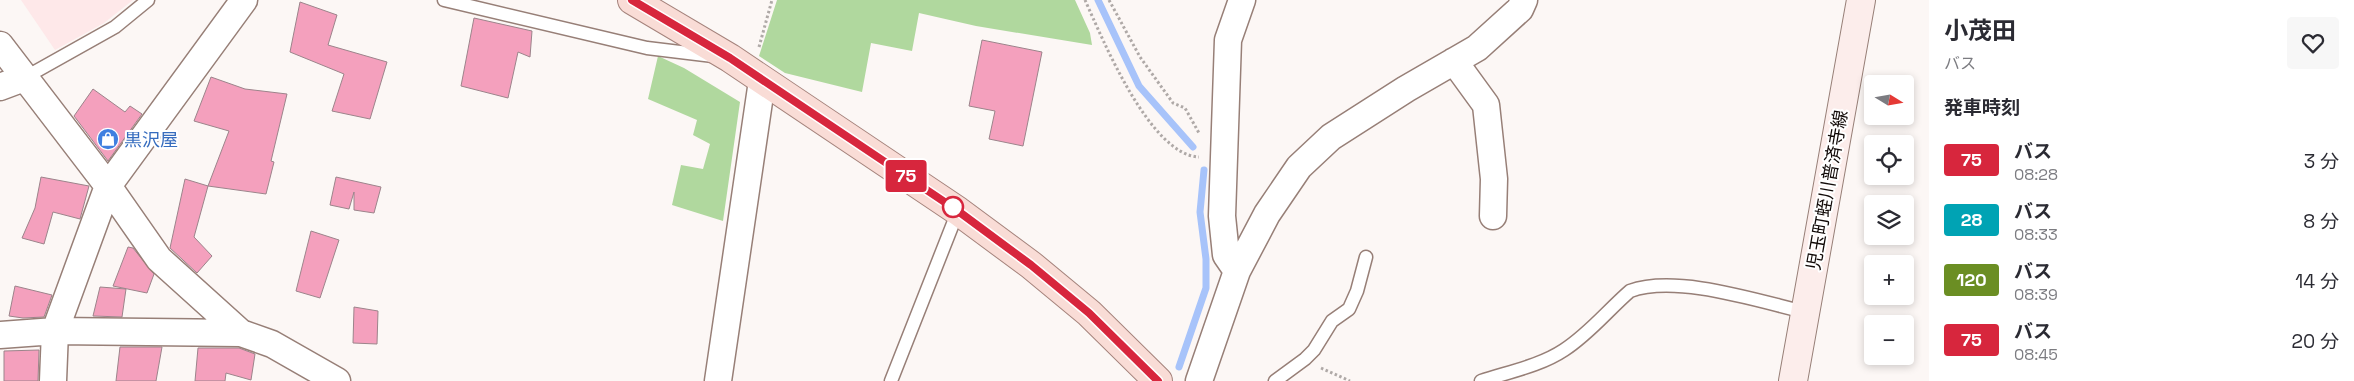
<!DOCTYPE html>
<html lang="ja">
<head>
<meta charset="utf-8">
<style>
  :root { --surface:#fff; --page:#f7f7f7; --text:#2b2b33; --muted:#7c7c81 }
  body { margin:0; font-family:"Space Grotesk","Noto Sans JP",sans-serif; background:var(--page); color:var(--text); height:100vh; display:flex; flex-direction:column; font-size:19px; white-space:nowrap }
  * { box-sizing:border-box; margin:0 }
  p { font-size:16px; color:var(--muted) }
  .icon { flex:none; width:28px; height:28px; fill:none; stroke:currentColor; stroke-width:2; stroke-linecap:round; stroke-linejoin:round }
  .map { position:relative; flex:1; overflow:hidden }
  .details { display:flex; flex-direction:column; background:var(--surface); width:425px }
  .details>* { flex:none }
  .badge { padding:0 10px; border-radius:4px; font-size:18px; line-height:32px }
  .needle { width:32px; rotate:101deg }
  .tools { position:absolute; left:1864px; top:75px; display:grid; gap:10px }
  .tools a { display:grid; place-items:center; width:50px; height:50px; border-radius:5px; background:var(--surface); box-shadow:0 2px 8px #0003; font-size:25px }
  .map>.badge { position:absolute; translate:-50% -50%; box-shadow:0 0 0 2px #fff }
  h2 { padding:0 15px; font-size:19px; line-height:45px }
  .round { display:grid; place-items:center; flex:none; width:52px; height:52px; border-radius:5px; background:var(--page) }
  .overview { display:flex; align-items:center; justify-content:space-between; height:85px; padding:0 15px }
  h1 { font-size:24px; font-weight:700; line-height:38px }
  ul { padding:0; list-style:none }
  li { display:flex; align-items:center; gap:15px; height:60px; padding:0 15px }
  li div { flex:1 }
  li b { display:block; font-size:19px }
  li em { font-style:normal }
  li .badge { min-width:55px; font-weight:700; text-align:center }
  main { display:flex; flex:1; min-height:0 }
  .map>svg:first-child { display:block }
  .education { fill:#fee8e9 }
  .green { fill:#b0d89e }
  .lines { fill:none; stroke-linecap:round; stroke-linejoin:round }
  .stream { stroke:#a7c3fa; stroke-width:7 }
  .building { fill:#f4a0bd; stroke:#9c848b }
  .service-casing { stroke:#977f77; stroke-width:15 }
  .minor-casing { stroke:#977f77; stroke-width:29 }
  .secondary-casing { stroke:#977f77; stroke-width:30 }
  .primary-casing { stroke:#a5837c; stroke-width:30 }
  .path { stroke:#afa9a7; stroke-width:3; stroke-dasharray:2.5 2.5; stroke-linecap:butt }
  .service { stroke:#fff; stroke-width:12 }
  .minor { stroke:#fff; stroke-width:26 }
  .secondary { stroke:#fcedeb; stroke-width:28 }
  .primary { stroke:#f9dcd6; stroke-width:28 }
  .line-casing { stroke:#fff; stroke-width:11 }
  .line { stroke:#d7263d; stroke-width:8 }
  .stop-dot { fill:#fff; stroke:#d7263d; stroke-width:2.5 }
  .labels { text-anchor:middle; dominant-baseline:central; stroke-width:4; stroke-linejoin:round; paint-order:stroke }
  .shop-label { font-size:18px; fill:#366cbe; stroke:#fff; text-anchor:start }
  .street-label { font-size:18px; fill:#110907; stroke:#fff }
</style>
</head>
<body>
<main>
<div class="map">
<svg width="1929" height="381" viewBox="0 0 1929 381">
  <rect width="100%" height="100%" fill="#fcf7f5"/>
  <path class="education" d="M21,0H133L104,23L55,50Z"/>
  <path class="green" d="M777,0H1075L1090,33L1092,45L976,26L919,13L912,51L871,43L862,92L785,73L759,56Z
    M658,56L684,68L740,102L723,221L672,205L681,165L703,169L710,144L693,135L697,120L648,99Z"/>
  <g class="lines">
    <path class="stream" d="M1098,0L1139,86L1193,147
      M1179,367L1206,288V259L1200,212L1204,170"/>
  </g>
  <path class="building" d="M300,2L337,15L328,45L387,62L370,119L332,111L344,74L290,52Z
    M474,18L532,31L530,57L518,52L508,98L461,86Z
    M982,40L1042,52L1023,146L989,139L995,111L969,106Z
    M211,77L245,89L287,94L271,161L274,162L266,194L208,186L229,131L194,121Z
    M93,89L125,112L130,106L142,114L108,161L74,116Z
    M41,177L89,186L80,219L53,212L44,244L22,238L35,208Z
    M336,177L381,187L374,213L354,210V192L349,209L330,205Z
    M185,179L208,186L194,237L212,256L197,273L170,248Z
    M311,231L339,240L320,298L296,291Z
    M128,247L133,248L154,274L147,293L113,286Z
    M15,286L52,295L44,317L23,318L9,316Z
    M100,287L126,289L122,317L93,316Z
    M354,307L378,311L377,344L353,343Z
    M120,347H162L156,381H116Z
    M198,348H239L255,354L251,380L226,373L225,381H195Z
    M39,350L38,381H4V351Z"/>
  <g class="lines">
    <g class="service-casing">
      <path id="service" d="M444,0L647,48L713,56
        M24,78L115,27L148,0
        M891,381L958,211
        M1275,381L1305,359L1314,350L1332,321L1349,309L1357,291L1366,257
        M1481,381C1508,372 1540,366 1564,350C1589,334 1608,310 1630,291C1676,274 1758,301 1805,312"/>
    </g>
    <g class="minor-casing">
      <path id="minor" d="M0,45L108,186L159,259L241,333L272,344L337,381
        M1454,61L1486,105L1494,179L1493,216
        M0,87L24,78
        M1237,271L1226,255L1222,216L1228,40L1242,0
        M0,335L55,331L241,333
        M53,381L55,331L108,186L244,0
        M718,381L762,81
        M1199,381L1237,271L1267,214L1299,167L1331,137L1406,89L1477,48L1520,9L1524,0"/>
    </g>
    <g class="secondary-casing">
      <path id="secondary" d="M1793,381L1861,0"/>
    </g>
    <g class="primary-casing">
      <path id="primary" d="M632,0L730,58L958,211L1031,265L1089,313L1158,381"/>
    </g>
    <path class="path" d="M1085,0C1103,40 1150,155 1199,157
      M1109,0L1140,57L1173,103L1185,108L1199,133
      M759,47L772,0
      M1321,368L1350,381"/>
    <use href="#service" class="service"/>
    <use href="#minor" class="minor"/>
    <use href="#secondary" class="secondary"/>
    <use href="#primary" class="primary"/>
  </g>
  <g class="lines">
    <g class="line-casing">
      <path id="line" d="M632,0L730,58L958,211L1031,265L1089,313L1158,381"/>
    </g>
    <use href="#line" class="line"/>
  </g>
  <defs>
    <g id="shop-disc" transform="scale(1.125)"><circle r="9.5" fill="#3f7fe0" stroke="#fff"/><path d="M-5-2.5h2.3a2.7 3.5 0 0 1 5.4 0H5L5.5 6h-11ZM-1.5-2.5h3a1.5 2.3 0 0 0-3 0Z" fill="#fff"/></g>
  </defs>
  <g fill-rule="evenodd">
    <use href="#shop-disc" x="108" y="139"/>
  </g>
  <circle class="stop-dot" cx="953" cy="207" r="10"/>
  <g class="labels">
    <g class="shop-label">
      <text x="124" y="139">黒沢屋</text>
    </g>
    <g class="street-label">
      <text transform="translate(1827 190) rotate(-80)">児玉町蛭川普済寺線</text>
    </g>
  </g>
</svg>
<div class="tools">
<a><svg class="needle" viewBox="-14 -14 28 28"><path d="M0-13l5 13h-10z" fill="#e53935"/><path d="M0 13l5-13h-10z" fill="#7c7c81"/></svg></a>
<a><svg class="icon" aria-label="locate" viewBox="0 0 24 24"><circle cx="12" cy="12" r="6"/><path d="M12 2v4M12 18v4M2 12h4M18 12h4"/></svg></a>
<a><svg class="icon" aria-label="layers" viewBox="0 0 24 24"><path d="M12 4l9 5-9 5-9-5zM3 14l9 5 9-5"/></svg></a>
<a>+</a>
<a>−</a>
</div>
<b class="badge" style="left:906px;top:176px;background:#d7263d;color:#fff">75</b>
</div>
<section class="details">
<div class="overview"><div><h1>小茂田</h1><p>バス</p></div><a class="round"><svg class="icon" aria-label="heart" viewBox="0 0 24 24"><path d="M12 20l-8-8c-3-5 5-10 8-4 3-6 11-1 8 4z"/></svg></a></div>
<h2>発車時刻</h2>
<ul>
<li><span class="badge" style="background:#d7263d;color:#fff">75</span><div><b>バス</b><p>08:28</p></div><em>3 分</em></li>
<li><span class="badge" style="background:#00a3b4;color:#fff">28</span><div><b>バス</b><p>08:33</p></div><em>8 分</em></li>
<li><span class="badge" style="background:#6b8e23;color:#fff">120</span><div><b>バス</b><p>08:39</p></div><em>14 分</em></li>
<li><span class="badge" style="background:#d7263d;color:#fff">75</span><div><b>バス</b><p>08:45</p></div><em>20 分</em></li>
</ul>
</section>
</main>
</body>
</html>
